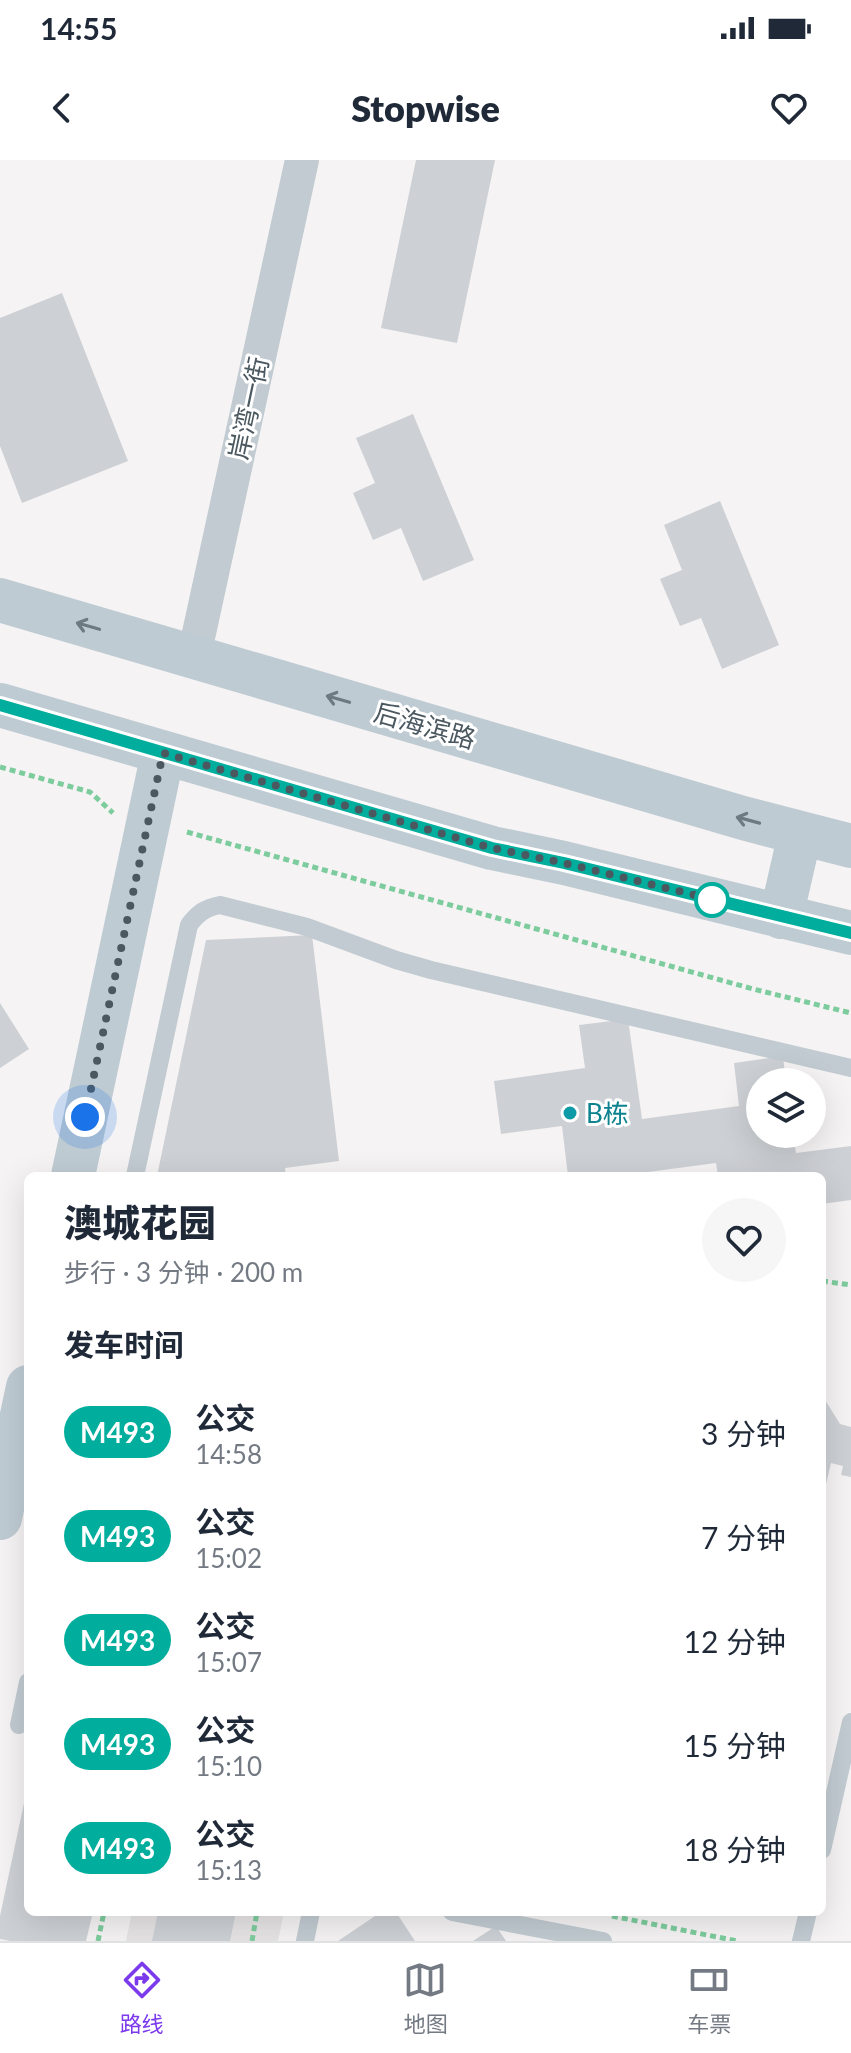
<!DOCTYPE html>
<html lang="zh">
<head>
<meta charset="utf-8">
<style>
  :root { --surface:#fff; --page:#f6f6f7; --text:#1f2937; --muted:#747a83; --line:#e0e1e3; --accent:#7c3aed }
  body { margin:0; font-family:Lato,"Noto Sans SC",sans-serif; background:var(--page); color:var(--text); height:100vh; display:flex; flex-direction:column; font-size:30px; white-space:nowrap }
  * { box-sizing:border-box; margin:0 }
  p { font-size:26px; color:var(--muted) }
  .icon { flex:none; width:44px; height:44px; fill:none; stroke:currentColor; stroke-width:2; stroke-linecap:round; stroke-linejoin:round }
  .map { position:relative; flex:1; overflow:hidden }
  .drawer { position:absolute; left:24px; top:1012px; width:802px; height:744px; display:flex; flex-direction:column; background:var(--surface); border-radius:12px; box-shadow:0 8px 32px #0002 }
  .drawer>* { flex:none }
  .badge { padding:0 16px; border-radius:26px; font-size:28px; line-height:52px }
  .controls { position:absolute; left:746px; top:908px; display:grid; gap:16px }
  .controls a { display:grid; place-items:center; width:80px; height:80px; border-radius:50%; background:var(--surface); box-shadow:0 8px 32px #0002; font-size:40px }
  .you { position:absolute; width:40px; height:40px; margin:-20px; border:6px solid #fff; border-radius:50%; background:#1a73e8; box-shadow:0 0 0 12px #1a73e833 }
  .map>.badge { position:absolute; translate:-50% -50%; box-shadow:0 0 0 4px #fff }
  h2 { padding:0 40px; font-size:30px; line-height:72px }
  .round { display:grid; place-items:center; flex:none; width:84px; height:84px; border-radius:42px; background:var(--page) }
  .summary { display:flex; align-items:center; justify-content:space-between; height:136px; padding:0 40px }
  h1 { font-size:38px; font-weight:800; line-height:60px }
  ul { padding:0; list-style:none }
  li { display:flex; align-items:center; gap:24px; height:104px; padding:0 40px }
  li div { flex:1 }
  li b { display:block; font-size:30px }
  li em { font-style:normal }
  li .badge { min-width:88px; font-weight:700; text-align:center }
  .status { display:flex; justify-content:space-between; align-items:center; height:56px; padding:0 40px; background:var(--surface); direction:ltr }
  .status svg { height:22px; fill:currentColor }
  header { display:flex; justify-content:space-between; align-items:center; height:104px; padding:0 40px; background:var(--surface); font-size:36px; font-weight:800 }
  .tab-bar { display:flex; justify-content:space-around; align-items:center; height:112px; border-top:2px solid var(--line); background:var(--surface); font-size:22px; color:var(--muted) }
  .tab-bar a { display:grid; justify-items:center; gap:4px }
  .tab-bar .current { color:var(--accent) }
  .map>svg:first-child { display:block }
  .education { fill:#e6e4e5 }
  .building { fill:#cdd0d4 }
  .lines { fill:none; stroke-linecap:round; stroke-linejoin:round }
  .path { stroke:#7dcc9e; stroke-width:5; stroke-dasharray:6 4; stroke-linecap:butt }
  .lane { stroke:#c1cbd1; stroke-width:18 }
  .street { stroke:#c1cbd1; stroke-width:34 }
  .secondary { stroke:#bfcbd3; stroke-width:44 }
  .oneway { stroke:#6e7a82 }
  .line-casing { stroke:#fff; stroke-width:18 }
  .line { stroke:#01ad9c; stroke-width:12 }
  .walk { stroke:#4b5860; stroke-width:8; stroke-dasharray:0 14.4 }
  .stop-dot { fill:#fff; stroke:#01ad9c; stroke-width:4 }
  .culture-dot { fill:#0f9aa8; stroke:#fff; stroke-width:3 }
  .labels { text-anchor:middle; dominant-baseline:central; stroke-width:6; stroke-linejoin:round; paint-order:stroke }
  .street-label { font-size:26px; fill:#4b5860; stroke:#fff }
  .culture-label { font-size:26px; fill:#0d838f; stroke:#fff; text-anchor:start }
</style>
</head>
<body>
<div class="status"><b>14:55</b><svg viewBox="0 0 49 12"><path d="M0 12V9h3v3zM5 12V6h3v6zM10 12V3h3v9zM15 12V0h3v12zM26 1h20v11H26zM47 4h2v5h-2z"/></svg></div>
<header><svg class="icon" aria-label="back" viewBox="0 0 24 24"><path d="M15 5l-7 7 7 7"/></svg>Stopwise<svg class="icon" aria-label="heart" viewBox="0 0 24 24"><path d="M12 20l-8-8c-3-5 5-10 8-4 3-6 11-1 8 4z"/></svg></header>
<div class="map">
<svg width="851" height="1781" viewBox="0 0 851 1781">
  <rect width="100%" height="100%" fill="#f5f3f3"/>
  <path class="education" d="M132,1752H284L278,1781H126Z"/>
  <path class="building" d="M416,0H495L457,183L381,168Z
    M62,133L128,301L22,343L0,286V158Z
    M413,254L474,400L423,421L401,368L373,380L353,333L375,323L356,278Z
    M720,341L779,485L722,509L701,458L680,466L660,419L682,410L664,365Z
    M312,775L339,1001L285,1008L286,1016H157L206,780Z
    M0,843L29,889L0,908Z
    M628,859L642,959L739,946L734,903L783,896L786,922H760V974H793L796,993L851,986V1040L822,1044V1016H718L716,1003L648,1012L649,1016H568L562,966L501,974L494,921L585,908L579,865Z
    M822,1235L840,1264L851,1267V1317L841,1315L843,1306L831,1303L823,1337Z
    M27,1629L28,1752H93L86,1781H10L0,1779V1756Z
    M158,1752H236L230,1781H152Z
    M381,1752H396L415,1781H338Z
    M496,1766L506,1781H473Z"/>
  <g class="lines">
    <path class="path" d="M0,607L90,632L113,653
      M187,672L753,829L851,853
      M822,1121L851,1125
      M612,1756L737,1781
      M98,1781L104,1752
      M252,1781L257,1752"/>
    <path class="lane" d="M135,1016L189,765C198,753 205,748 220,745L307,767L396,800L431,810L851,908
      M19,1565L28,1522
      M822,1690L851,1562
      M452,1752L603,1781
      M305,1781L311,1752
      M801,1781L808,1752"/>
    <path class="street" d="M194,496L302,0"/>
    <path class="secondary" d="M0,440L743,658L851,686
      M0,545L492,688L564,703L851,773
      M781,757L800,674
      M73,1016L163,593
      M0,1358L28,1227"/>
  </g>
  <defs><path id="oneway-shaft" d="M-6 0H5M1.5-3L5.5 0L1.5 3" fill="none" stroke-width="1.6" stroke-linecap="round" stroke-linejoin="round" transform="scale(2)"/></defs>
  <g class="oneway">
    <use href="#oneway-shaft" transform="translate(88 466) rotate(-164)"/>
    <use href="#oneway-shaft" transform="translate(338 539) rotate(-164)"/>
    <use href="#oneway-shaft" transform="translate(748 660) rotate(-165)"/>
  </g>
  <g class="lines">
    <g class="line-casing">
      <path id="line" d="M0,545L492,688L564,703L851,773"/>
    </g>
    <use href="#line" class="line"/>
    <path class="walk" d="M85,957L163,593L492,688L564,703L719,741L712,740"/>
  </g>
  <circle class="stop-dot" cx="712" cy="740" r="16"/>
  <circle class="culture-dot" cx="570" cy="953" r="8"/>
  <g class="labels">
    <g class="street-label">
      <text transform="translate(248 248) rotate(-78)">岸湾一街</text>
      <text transform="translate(425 565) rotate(16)">后海滨路</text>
    </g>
    <g class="culture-label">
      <text x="586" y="953">B栋</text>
    </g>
  </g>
</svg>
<div class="controls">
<a><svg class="icon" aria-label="layers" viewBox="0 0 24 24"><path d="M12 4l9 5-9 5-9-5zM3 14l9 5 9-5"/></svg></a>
</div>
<div class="you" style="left:85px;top:957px"></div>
<section class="drawer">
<div class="summary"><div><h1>澳城花园</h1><p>步行 · 3 分钟 · 200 m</p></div><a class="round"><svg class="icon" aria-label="heart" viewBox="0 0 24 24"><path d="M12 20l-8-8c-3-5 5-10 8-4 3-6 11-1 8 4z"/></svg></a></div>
<h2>发车时间</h2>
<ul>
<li><span class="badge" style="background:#01ad9c;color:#fff">M493</span><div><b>公交</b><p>14:58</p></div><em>3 分钟</em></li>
<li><span class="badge" style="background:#01ad9c;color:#fff">M493</span><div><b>公交</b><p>15:02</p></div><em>7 分钟</em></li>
<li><span class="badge" style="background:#01ad9c;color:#fff">M493</span><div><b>公交</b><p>15:07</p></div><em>12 分钟</em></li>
<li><span class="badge" style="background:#01ad9c;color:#fff">M493</span><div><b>公交</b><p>15:10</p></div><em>15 分钟</em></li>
<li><span class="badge" style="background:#01ad9c;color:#fff">M493</span><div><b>公交</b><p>15:13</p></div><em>18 分钟</em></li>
</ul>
</section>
</div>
<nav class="tab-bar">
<a class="current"><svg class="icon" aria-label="directions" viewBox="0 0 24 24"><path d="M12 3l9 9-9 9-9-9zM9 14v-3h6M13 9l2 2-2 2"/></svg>路线</a>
<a><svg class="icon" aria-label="map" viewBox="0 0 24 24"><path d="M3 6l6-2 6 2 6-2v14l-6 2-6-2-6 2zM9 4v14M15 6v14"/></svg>地图</a>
<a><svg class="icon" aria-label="tickets" viewBox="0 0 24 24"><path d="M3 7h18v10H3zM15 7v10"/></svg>车票</a>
</nav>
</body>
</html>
